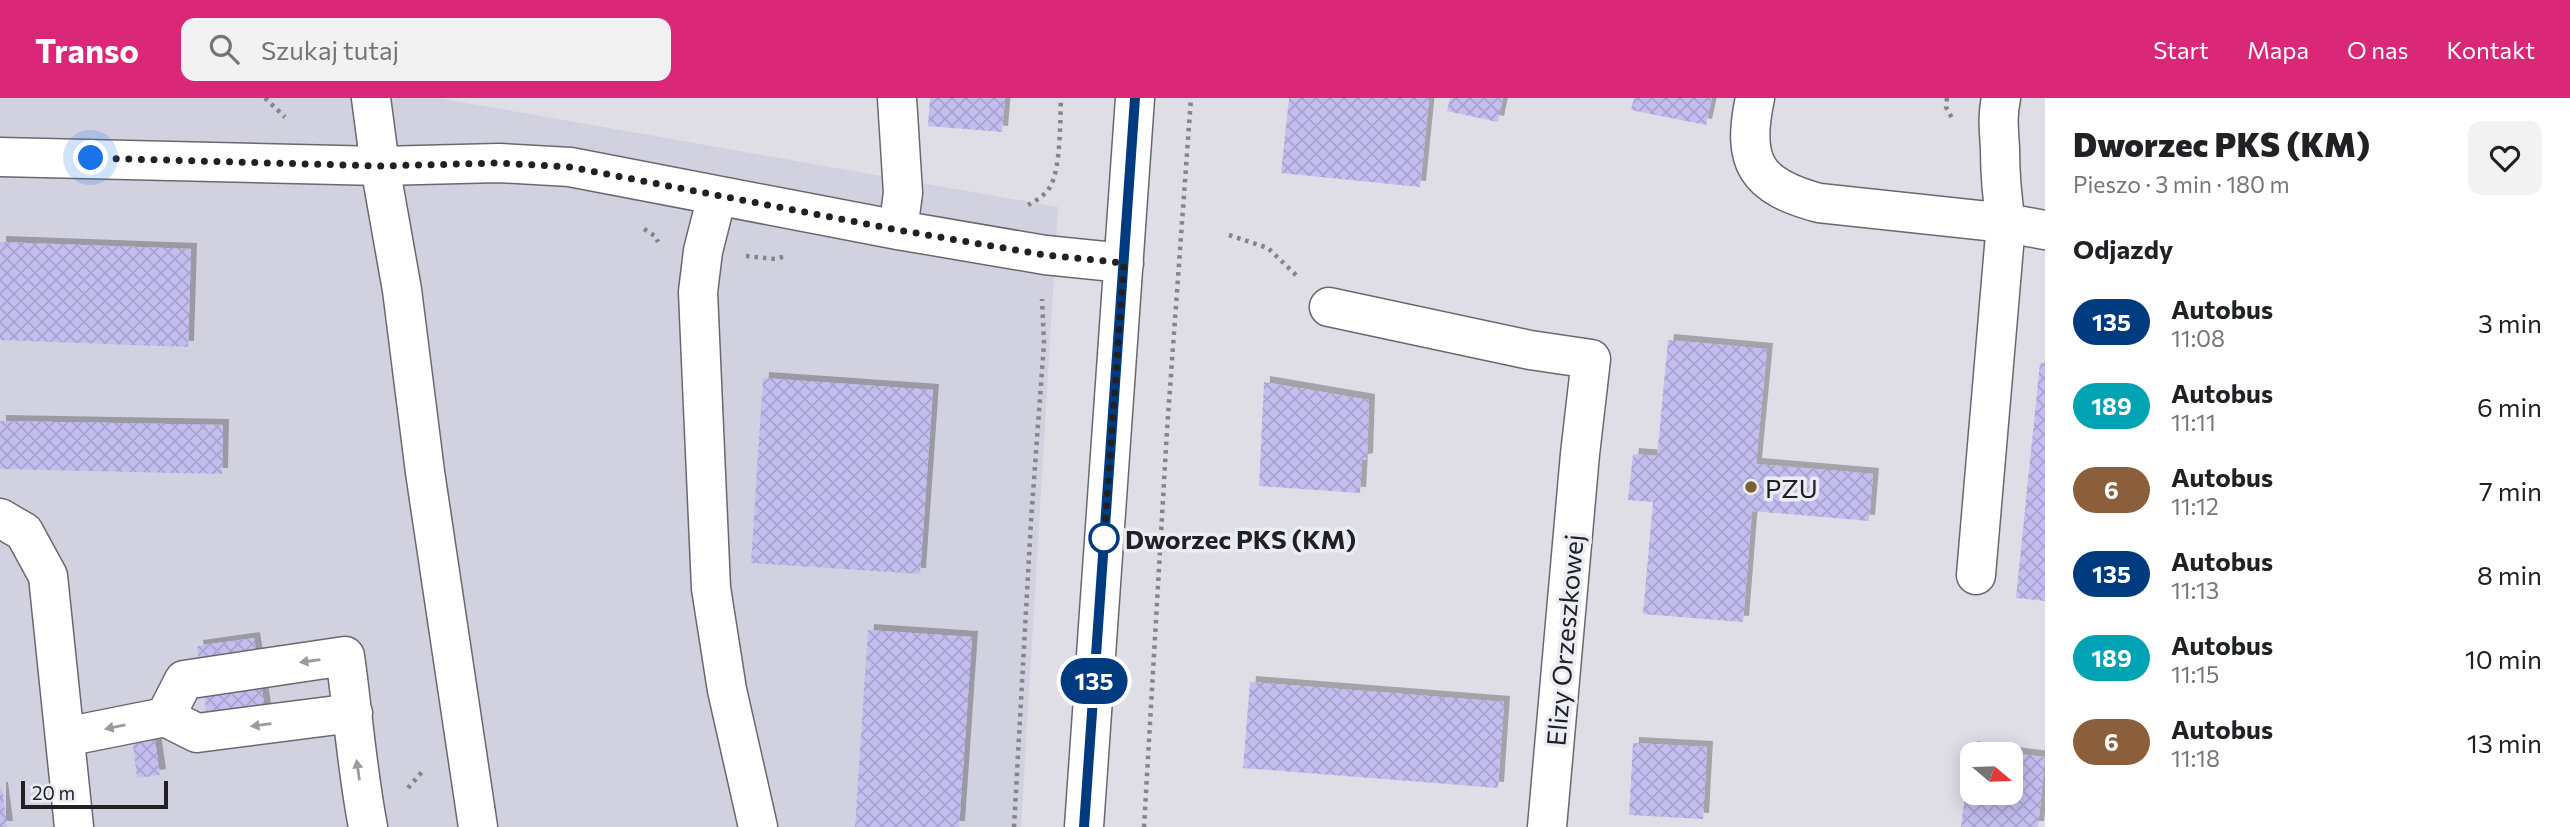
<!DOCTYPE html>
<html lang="pl">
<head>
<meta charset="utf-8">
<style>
  :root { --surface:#fff; --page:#f2f2f2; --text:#202124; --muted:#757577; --accent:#db2777 }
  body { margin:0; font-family:Commissioner,sans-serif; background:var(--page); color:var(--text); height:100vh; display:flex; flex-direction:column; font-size:26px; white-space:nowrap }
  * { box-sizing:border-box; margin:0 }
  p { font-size:23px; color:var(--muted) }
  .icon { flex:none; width:38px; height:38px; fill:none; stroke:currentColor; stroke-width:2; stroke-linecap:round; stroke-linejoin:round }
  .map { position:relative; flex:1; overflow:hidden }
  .details { display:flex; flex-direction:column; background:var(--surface); width:525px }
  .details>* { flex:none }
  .badge { padding:0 14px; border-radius:23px; font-size:24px; line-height:46px }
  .needle { width:46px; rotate:109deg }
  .buttons { position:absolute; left:1960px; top:644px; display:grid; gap:14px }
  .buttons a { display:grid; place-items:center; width:63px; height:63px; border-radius:14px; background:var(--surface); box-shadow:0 4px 18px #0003; font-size:35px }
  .scale { position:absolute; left:21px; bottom:18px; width:147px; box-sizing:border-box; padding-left:7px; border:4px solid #212124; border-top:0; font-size:19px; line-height:24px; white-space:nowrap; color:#212124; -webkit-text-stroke:5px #ececf4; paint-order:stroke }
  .you { position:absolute; width:35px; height:35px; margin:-18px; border:5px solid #fff; border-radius:50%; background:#1a73e8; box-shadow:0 0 0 10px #1a73e833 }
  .map>.badge { position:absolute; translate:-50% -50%; box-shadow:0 0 0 4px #fff }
  h2 { padding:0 28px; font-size:26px; line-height:63px }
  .round { display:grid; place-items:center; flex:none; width:74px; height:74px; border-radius:14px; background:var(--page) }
  .overview { display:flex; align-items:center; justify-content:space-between; height:119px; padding:0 28px }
  h1 { font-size:33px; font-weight:800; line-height:52px }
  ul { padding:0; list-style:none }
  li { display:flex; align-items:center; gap:21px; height:84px; padding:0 28px }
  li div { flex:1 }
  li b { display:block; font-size:26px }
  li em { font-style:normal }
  li .badge { min-width:77px; font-weight:700; text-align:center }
  header { display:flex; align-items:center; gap:42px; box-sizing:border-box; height:98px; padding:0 35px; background:var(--accent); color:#fff }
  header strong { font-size:33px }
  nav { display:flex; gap:38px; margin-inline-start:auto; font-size:24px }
  .search { width:490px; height:63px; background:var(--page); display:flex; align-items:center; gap:18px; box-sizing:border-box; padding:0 24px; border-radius:14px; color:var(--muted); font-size:26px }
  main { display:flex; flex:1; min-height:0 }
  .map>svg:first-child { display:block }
  .built { fill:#d2d1e0 }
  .building { fill:url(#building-cross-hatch); filter:url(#shadow) }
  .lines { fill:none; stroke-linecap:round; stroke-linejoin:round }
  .minor-casing { stroke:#69686f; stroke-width:41 }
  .path { stroke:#848489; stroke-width:4.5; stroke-dasharray:3.5 5; stroke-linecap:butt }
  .minor { stroke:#fff; stroke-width:38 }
  .oneway { fill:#9b9b9c }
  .line-casing { stroke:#fff; stroke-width:16 }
  .line { stroke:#003b80; stroke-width:10 }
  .walk { stroke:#212124; stroke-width:7; stroke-dasharray:0 12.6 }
  .poi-dot { fill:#796232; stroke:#ececf4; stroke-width:2.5 }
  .stop-dot { fill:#fff; stroke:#003b80; stroke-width:3.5 }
  .labels { text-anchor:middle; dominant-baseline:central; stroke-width:7; stroke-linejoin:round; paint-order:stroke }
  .poi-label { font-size:26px; fill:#212124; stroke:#ececf4; text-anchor:start }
  .stop-label { font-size:26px; font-weight:bold; fill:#212124; stroke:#ececf4; text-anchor:start }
  .street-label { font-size:26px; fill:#212124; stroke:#ececf4 }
</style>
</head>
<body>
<header>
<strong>Transo</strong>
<div class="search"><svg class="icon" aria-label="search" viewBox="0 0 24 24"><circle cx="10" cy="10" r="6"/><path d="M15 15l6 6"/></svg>Szukaj tutaj</div>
<nav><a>Start</a><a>Mapa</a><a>O nas</a><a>Kontakt</a></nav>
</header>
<main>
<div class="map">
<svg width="2045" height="729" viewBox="0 0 2045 729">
  <defs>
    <pattern id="building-cross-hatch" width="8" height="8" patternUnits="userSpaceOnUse" patternTransform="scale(1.75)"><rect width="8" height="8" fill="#c4bef0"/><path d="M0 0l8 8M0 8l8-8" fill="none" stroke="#a8a3ce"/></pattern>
    <filter id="shadow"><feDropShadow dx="6" dy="-6" stdDeviation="0" flood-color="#0004"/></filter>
  </defs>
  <rect width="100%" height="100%" fill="#dfdee6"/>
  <path class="built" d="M0,0H439L1058,109L1021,729H0Z"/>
  <path class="building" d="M930,0H1005L1002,34L928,28Z
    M1289,0H1429L1420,89L1281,75Z
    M1450,0H1503L1498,24L1447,13Z
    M1634,0H1712L1706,27L1631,12Z
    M0,144L191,151L188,249L0,242Z
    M1668,242L1767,251L1756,366L1873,376L1869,423L1752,413L1743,524L1643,516L1653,404L1628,402L1633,356L1657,358Z
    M2040,265H2045V503L2016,500Z
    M763,280L933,292L920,476L751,465Z
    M1264,284L1369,302L1367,361L1362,362L1360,395L1259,388Z
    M0,323L223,327L222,376L0,371Z
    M868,532L972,539L959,729H855Z
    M254,540L270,644L212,652L197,548Z
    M1250,584L1504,604L1498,690L1243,670Z
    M155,642L160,677L137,680L133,646Z
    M1633,645L1707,649L1703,721L1629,717Z
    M1971,649L2004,655L1972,656V695H2011V655L2045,659L2038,729H1961Z
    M0,690H2L7,729H0Z"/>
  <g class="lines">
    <g class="minor-casing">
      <path id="minor" d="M371,0L380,68L402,192L425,374L478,729
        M897,0L903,95L898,132
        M1755,0C1741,65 1756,88 1819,105L2006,125L2045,132
        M0,59L380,68L499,65L570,69L898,132L1045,157L1124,165
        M717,98L703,153L698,194L711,490L727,592L758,729
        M1329,209L1530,252L1591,261L1580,356L1547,729
        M0,420L24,434L48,478L74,729
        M1976,477L2006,125C2002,100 2000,77 2000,51C1999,31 1997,20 2001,0
        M165,619L184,582L345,558C353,615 357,672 368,729
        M65,639L165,619L197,635L353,615
        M1084,729L1135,0"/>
    </g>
    <path class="path" d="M265,0L285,19
      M1947,0L1946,9L1953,22
      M1028,107C1036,103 1045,97 1050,89C1061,70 1060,23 1061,0
      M644,131L655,138L658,144
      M1229,137L1268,150L1298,179
      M746,158L775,161L786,158
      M408,690L422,674
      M1014,729L1031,423L1044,245L1042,201
      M1144,729L1167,332L1191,0"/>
    <use href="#minor" class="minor"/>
  </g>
  <defs><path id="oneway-solid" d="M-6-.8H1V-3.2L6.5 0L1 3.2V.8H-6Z" transform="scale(1.75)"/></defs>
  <g class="oneway">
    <use href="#oneway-solid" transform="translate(310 563) rotate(172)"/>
    <use href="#oneway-solid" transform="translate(261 627) rotate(173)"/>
    <use href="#oneway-solid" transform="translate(115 629) rotate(169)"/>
    <use href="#oneway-solid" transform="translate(358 672) rotate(-98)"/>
  </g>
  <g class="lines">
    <g class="line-casing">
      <path id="line" d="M1084,729L1135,0"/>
    </g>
    <use href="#line" class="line"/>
    <path class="walk" d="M91,60L380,68L499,65L570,69L898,132L1045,157L1124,165L1104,444V440"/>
  </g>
  <circle class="poi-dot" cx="1751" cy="389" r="7"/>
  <circle class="stop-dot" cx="1104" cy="440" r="14"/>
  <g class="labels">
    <g class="poi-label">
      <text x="1765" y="389">PZU</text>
    </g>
    <g class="stop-label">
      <text x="1125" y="440">Dworzec PKS (KM)</text>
    </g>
    <g class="street-label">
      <text transform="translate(1564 542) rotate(-85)">Elizy Orzeszkowej</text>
    </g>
  </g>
</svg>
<div class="buttons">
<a><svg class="needle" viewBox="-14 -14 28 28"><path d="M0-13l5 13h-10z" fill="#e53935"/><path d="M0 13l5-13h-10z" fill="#757577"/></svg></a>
</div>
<div class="scale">20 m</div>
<div class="you" style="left:91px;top:60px"></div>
<b class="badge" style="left:1094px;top:583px;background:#003b80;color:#fff">135</b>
</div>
<section class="details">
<div class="overview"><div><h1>Dworzec PKS (KM)</h1><p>Pieszo · 3 min · 180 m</p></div><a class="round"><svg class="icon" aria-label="heart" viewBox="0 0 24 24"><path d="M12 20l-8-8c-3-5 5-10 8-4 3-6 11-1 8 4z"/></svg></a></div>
<h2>Odjazdy</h2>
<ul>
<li><span class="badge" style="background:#003b80;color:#fff">135</span><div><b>Autobus</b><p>11:08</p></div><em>3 min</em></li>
<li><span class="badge" style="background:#00a3b4;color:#fff">189</span><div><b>Autobus</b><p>11:11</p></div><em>6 min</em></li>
<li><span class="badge" style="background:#8b5e3c;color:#fff">6</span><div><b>Autobus</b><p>11:12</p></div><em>7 min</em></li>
<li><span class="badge" style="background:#003b80;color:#fff">135</span><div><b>Autobus</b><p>11:13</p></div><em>8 min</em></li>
<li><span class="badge" style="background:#00a3b4;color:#fff">189</span><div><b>Autobus</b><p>11:15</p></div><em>10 min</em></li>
<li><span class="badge" style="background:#8b5e3c;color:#fff">6</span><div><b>Autobus</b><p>11:18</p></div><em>13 min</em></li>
</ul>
</section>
</main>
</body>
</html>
